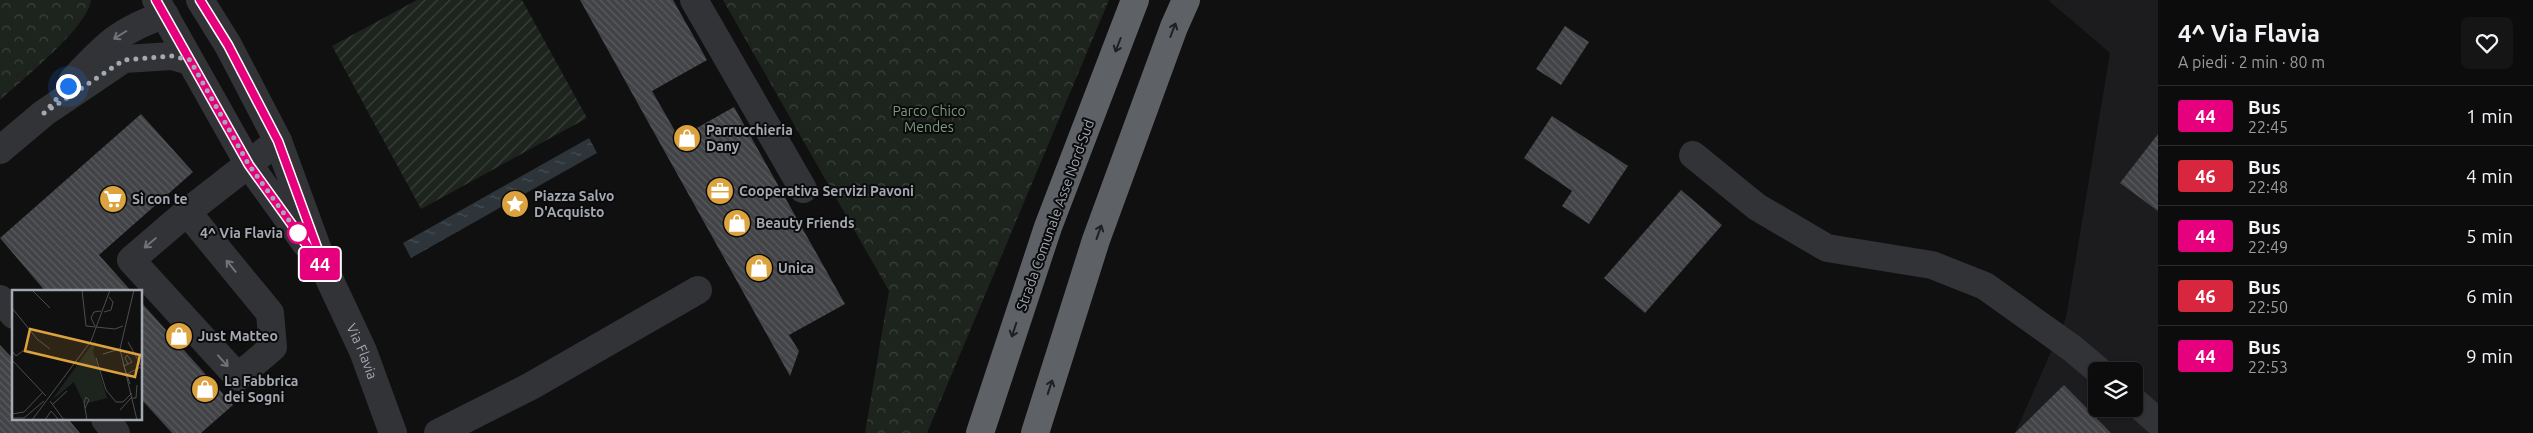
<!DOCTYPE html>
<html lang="it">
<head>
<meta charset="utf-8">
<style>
  :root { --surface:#0c0c0d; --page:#151516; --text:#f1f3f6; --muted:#9a9b9d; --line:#2c2c2e }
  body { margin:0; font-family:Ubuntu,sans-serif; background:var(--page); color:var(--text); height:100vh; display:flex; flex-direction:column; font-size:19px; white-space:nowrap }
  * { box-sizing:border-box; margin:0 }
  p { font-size:16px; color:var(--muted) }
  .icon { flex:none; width:28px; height:28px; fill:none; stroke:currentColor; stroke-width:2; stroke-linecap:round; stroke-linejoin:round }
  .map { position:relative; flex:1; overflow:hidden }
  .sheet { display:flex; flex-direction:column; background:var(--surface); width:375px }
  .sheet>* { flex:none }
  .badge { padding:0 10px; border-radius:4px; font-size:18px; line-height:32px }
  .buttons { position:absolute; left:2088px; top:362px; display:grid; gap:10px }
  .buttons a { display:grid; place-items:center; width:55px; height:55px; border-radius:8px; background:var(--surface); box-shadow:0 1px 4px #0004,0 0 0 1px var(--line); font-size:25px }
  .you { position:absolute; width:25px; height:25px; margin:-12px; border:4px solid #fff; border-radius:50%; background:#1a73e8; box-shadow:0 0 0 8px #1a73e833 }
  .map>.badge { position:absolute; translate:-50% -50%; box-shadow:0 0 0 2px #fff }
  .round { display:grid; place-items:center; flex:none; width:52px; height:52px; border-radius:8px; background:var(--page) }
  .overview { display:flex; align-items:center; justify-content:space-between; height:85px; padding:0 20px }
  h1 { font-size:24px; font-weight:700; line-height:38px }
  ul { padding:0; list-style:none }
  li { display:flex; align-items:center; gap:15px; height:60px; padding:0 20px; border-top:1px solid var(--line) }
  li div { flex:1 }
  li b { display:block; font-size:19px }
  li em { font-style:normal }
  li .badge { min-width:55px; font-weight:700; text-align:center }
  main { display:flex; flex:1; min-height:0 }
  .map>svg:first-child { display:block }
  .built { fill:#1c1c1e; fill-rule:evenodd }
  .park { fill:url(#park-crowns) }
  .garden { fill:url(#garden-furrows) }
  .water { fill:url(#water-ripples) }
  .building { fill:url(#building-back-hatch) }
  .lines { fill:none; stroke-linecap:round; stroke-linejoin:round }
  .minor { stroke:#323336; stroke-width:28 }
  .highway { stroke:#5e6166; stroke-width:28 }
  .oneway { stroke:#202022 }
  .oneway2 { stroke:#70737a }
  .line-casing { stroke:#fff; stroke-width:11 }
  .line { stroke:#e6007e; stroke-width:8 }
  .walk { stroke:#a3a8b1; stroke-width:5; stroke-dasharray:0 9 }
  .stop-dot { fill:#fff; stroke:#e6007e; stroke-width:2.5 }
  .labels { text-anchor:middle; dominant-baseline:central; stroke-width:4; stroke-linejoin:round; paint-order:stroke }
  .park-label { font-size:14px; fill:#7c9a7d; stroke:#0b0b0c }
  .poi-label { font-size:14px; font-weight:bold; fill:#a3a8b1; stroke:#0b0b0c; text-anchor:start }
  .street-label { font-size:14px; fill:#a3a8b1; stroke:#0b0b0c }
  .stop-label { font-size:14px; font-weight:bold; fill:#a3a8b1; stroke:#0b0b0c; text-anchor:end }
  .inset-road { fill:none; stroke:#4b4d51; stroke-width:1 }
  .view { fill:#dca23e; fill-opacity:0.15; stroke:#dca23e; stroke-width:2.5 }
  .inset-edge { fill:none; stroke:#a3a8b1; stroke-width:2.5 }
</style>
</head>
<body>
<main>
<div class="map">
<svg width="2158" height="433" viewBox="0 0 2158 433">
  <defs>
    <pattern id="park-crowns" width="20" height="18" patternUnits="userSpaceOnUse" patternTransform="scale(1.25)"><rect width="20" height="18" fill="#1d241e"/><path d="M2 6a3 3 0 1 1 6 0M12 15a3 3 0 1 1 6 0" fill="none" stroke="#3b413c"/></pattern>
    <pattern id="garden-furrows" width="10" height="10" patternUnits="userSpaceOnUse" patternTransform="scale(1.25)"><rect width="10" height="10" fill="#1d241e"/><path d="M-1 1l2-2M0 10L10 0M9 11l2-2" fill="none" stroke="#3b413c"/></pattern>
    <pattern id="water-ripples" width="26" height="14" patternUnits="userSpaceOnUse" patternTransform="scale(1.25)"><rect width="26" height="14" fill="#2d353a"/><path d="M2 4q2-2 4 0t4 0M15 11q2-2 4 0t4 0" fill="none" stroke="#484f54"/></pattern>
    <pattern id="building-back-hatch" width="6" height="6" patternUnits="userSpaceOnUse" patternTransform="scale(1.25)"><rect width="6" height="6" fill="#424347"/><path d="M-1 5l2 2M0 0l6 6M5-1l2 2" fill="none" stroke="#5a5b5f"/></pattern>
  </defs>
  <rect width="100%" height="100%" fill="#101011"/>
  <path class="built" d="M2048,0H2158V433H2015L2066,318L2110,53ZM2096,371H2134V409H2096Z"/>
  <path class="park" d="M0,0H91C88,27 22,80 0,100Z
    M723,0H1109L927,433H865L889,291Z"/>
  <path class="garden" d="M417,0H522L587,118L421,209L332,46Z"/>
  <path class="water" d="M589,138L597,153L411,258L403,243Z"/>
  <path class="building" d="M580,0H673L707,60L652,91L679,138L734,107L845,304L789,335L799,351L790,376Z
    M1565,26L1589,42L1561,85L1536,69Z
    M141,114L193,172L99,255L132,292H46L0,238Z
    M1552,116L1628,166L1589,224L1562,206L1572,191L1524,158Z
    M2158,134V211L2120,183Z
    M1681,190L1722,225L1645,313L1604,278Z
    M141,302L233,405L201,433H172L141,399Z
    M0,345L14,360V419H68L80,433H0Z
    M2064,385L2111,433H2015Z"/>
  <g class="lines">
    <g class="minor">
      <path d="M156,0L249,165L306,244"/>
      <path id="s1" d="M200,0L228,45L278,141L326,272L363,351L393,433"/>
      <path d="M694,0L803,189"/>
      <path d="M73,80C104,47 120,29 165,15"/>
      <path d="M0,150L44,113L124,59L172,56L190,61"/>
      <path d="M1693,155L1757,207L1827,248L1932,265L1985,286L2073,349L2099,371"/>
      <path d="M187,212L270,313L273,347L238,377L131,260L187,212L278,141"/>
      <path d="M0,299L14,315"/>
      <path d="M2134,401L2158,422"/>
      <path d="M105,419L116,433"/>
      <path d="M438,433L531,386L698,290"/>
    </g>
    <path class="highway" d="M980,433L1048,227L1135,0
      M1035,433L1096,240L1174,27L1186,0"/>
  </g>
  <defs><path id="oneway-shaft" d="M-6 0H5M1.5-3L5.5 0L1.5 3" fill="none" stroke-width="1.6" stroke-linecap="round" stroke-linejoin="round" transform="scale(1.25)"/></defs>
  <g class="oneway">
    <use href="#oneway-shaft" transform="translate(1173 30) rotate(-69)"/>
    <use href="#oneway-shaft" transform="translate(1118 45) rotate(111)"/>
    <use href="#oneway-shaft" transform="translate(1099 232) rotate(-70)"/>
    <use href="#oneway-shaft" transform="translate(1014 330) rotate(108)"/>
    <use href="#oneway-shaft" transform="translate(1050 387) rotate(-72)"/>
  </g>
  <g class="oneway2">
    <use href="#oneway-shaft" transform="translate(120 35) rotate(148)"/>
    <use href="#oneway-shaft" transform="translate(150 243) rotate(140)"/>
    <use href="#oneway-shaft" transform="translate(231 266) rotate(-129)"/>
    <use href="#oneway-shaft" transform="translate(223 361) rotate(48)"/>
  </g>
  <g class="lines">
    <g class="line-casing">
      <path id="line" d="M156,0L249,165L326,272L278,141L228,45L200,0"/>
    </g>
    <use href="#line" class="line"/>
    <path class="walk" d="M68,86L44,113L124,60L172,56L190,60L249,165L298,233"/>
  </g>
  <defs>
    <g id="shop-disc" transform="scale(1.4375)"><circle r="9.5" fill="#dca23e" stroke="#0b0b0c"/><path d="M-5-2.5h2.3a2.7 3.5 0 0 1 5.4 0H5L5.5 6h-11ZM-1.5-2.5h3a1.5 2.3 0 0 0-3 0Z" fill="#fff"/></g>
    <g id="office-disc" transform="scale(1.4375)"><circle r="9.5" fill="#dca23e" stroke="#0b0b0c"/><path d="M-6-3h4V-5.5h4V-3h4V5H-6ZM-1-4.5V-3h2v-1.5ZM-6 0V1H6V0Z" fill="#fff"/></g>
    <g id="supermarket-disc" transform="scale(1.4375)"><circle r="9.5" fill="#dca23e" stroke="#0b0b0c"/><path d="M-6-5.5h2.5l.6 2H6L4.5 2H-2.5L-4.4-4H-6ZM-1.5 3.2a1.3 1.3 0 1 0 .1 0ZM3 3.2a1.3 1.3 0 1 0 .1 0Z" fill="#fff"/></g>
    <g id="sight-disc" transform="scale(1.4375)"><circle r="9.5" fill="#dca23e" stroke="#0b0b0c"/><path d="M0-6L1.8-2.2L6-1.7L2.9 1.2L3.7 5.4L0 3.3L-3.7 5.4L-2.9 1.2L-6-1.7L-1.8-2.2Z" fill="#fff"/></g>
  </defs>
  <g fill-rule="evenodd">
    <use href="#shop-disc" x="687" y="138"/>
    <use href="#office-disc" x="720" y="191"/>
    <use href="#supermarket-disc" x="113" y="199"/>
    <use href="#sight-disc" x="515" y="204"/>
    <use href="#shop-disc" x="737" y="223"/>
    <use href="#shop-disc" x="759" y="268"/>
    <use href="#shop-disc" x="179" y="336"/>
    <use href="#shop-disc" x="205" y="389"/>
  </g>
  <circle class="stop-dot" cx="298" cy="233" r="10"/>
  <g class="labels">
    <g class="park-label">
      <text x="929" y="111">Parco Chico<tspan x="929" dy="16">Mendes</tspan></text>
    </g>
    <g class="poi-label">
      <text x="706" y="130">Parrucchieria<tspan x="706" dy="16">Dany</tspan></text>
      <text x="739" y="191">Cooperativa Servizi Pavoni</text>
      <text x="534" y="196">Piazza Salvo<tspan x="534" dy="16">D'Acquisto</tspan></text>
      <text x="132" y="199">Sì con te</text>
      <text x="756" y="223">Beauty Friends</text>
      <text x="778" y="268">Unica</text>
      <text x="198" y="336">Just Matteo</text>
      <text x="224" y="381">La Fabbrica<tspan x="224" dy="16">dei Sogni</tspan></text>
    </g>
    <g class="street-label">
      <text transform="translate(1055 215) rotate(-70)">Strada Comunale Asse Nord-Sud</text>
      <text stroke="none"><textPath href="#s1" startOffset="388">Via Flavia</textPath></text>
    </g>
    <g class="stop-label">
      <text x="283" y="233">4^ Via Flavia</text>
    </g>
  </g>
  <g transform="translate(12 290)">
    <rect width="130" height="130" fill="#101011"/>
    <path d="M84,49L81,61L95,108L72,114L62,92L40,110Z" fill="#1d241e"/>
    <path class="inset-road" d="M20,0L38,18M70,0L74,36L103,39L111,36M122,0L108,59L125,130M0,18L25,49L38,59M92,22L99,20L101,12L97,7M83,36L79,28L82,22L89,21M116,52L130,77M0,61L4,66L12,60M91,64L108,59M84,68L94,100L104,112H111L120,103M0,70L34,106M111,73L118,94M112,76L120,72L115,65L113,68L116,74M115,84L129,77M38,111L52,130M41,114L55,101M73,118L77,110L74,107L72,112L75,130M108,120L119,108H124L125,95M0,124L12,122L31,102M0,128H12L32,111M20,130L79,51L98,0M33,130L39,121L47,130"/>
    <path class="view" d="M18,39L128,65L123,87L13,61Z"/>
    <rect width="130" height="130" class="inset-edge"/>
  </g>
</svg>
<div class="buttons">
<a><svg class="icon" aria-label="layers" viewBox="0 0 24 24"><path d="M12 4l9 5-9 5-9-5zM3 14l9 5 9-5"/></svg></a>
</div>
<div class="you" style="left:68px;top:86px"></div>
<b class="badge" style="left:320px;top:264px;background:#e6007e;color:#fff">44</b>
</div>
<section class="sheet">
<div class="overview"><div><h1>4^ Via Flavia</h1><p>A piedi · 2 min · 80 m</p></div><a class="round"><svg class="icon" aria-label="heart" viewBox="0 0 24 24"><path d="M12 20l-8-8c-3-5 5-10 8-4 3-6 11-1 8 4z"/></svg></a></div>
<ul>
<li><span class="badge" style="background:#e6007e;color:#fff">44</span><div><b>Bus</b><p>22:45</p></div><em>1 min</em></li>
<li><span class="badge" style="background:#d7263d;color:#fff">46</span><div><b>Bus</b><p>22:48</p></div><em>4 min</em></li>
<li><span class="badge" style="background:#e6007e;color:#fff">44</span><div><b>Bus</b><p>22:49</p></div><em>5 min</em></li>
<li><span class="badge" style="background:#d7263d;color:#fff">46</span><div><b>Bus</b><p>22:50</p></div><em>6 min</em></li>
<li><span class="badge" style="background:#e6007e;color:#fff">44</span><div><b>Bus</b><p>22:53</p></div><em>9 min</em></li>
</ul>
</section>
</main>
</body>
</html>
